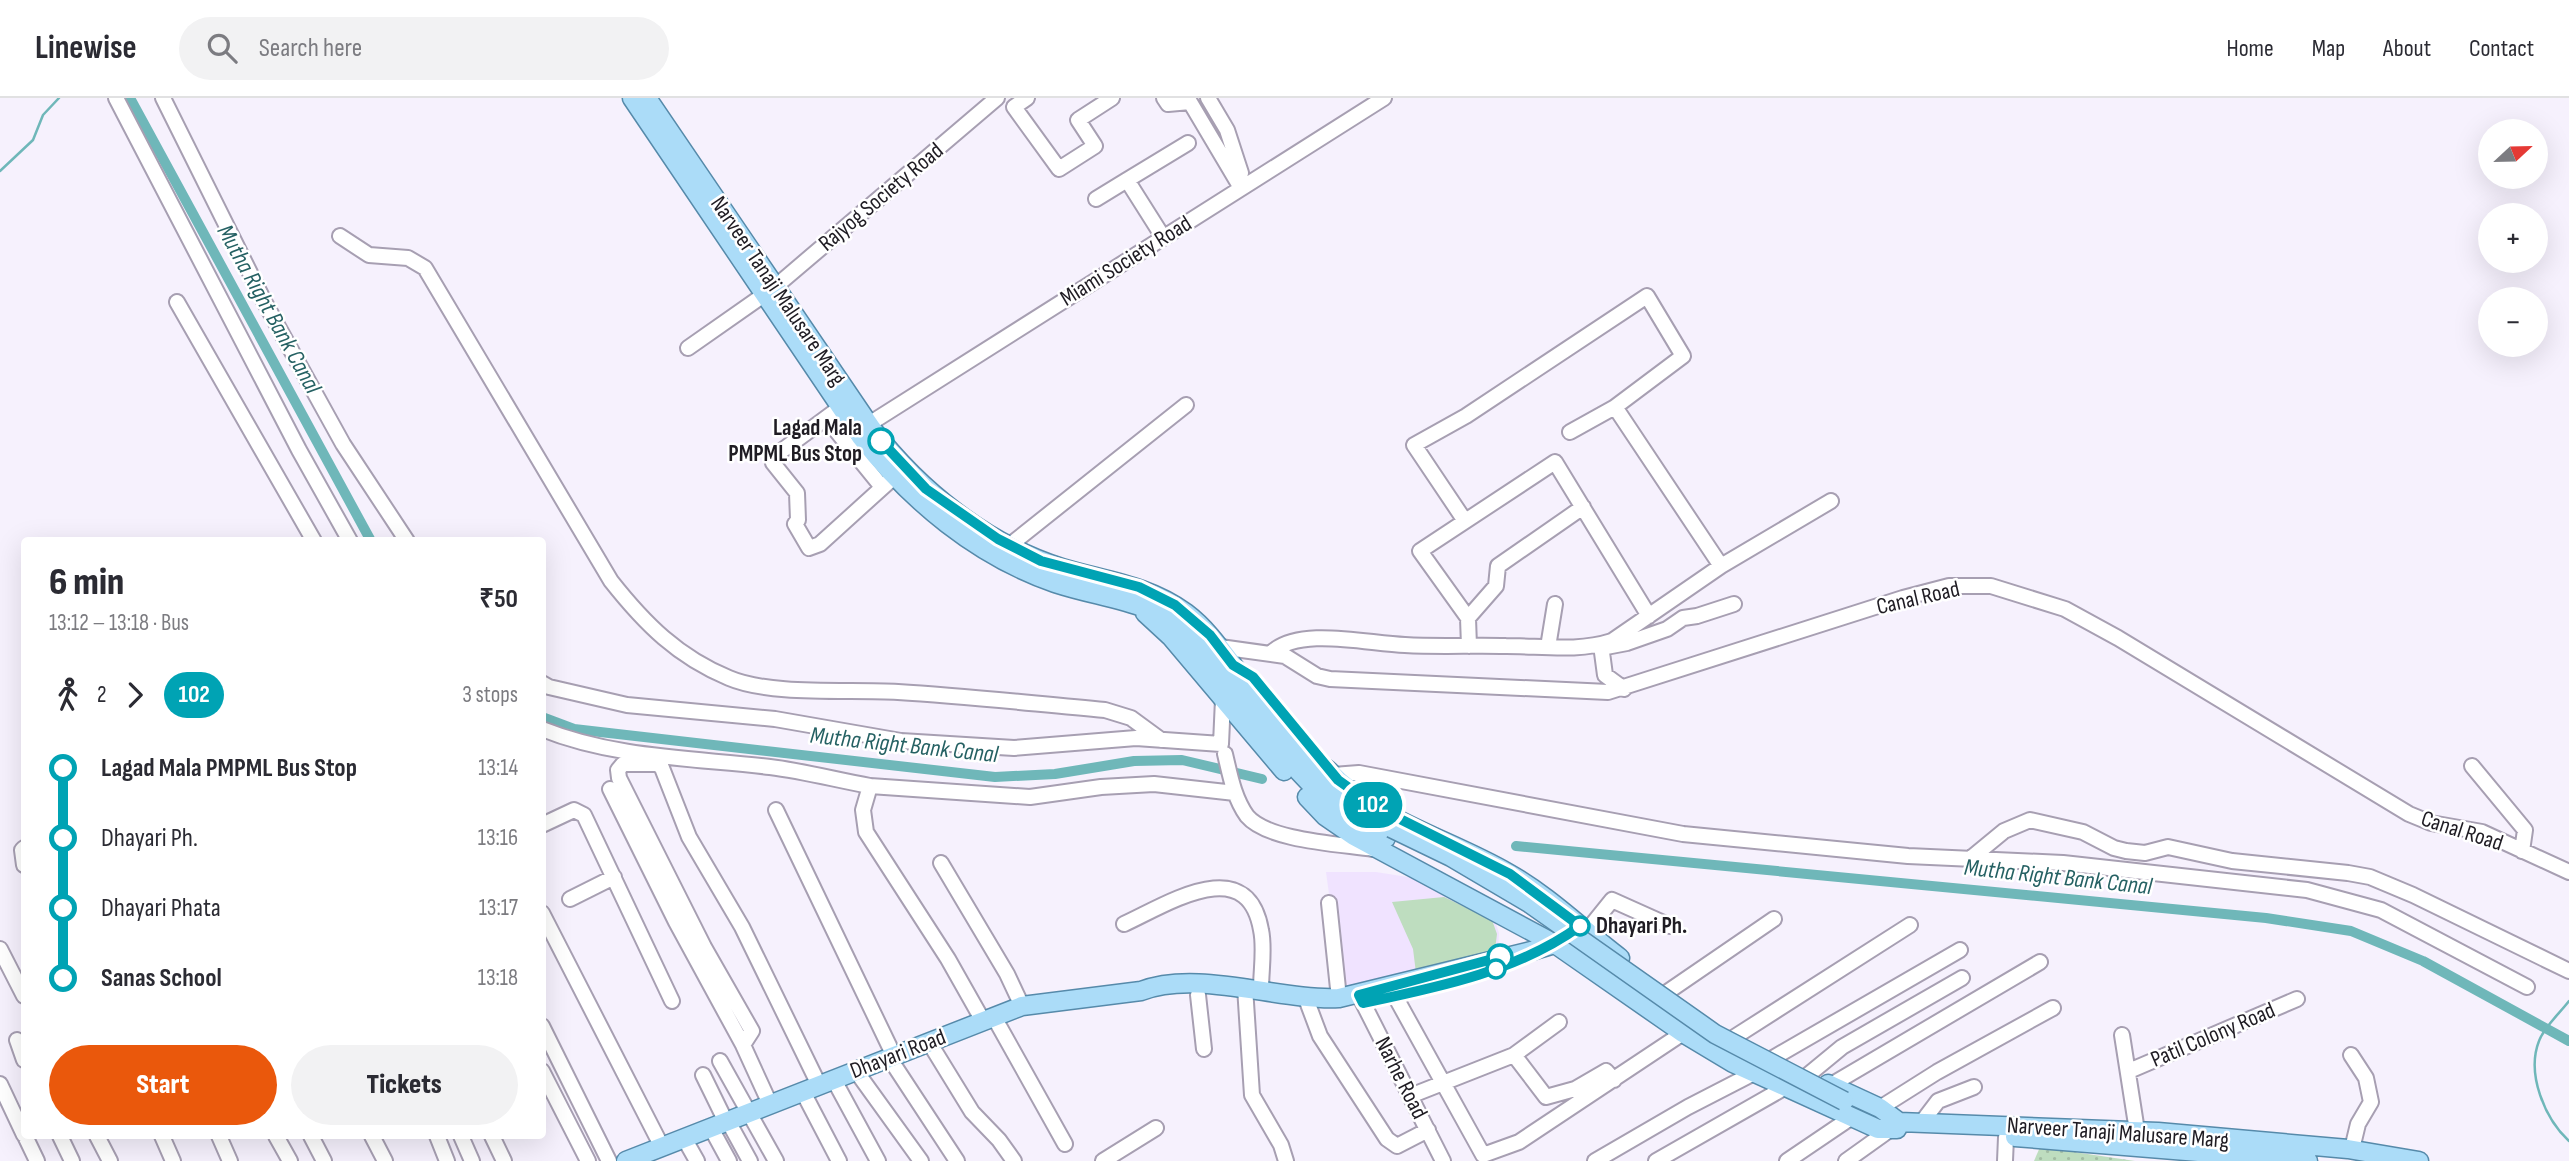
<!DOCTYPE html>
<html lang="en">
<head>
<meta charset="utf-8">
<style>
  :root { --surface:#fff; --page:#f2f2f3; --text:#2b2b33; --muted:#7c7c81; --line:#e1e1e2; --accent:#ea580c }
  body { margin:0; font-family:"Sofia Sans Condensed",sans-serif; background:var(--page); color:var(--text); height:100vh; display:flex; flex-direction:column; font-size:26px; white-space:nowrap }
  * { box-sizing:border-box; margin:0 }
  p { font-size:23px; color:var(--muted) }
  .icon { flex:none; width:38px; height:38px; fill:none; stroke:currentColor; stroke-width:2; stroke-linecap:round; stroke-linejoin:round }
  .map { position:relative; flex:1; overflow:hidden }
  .panel { position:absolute; left:21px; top:439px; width:525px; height:602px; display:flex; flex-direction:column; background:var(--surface); border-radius:7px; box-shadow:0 7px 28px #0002 }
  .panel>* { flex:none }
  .badge { padding:0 14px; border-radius:23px; font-size:24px; line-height:46px }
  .needle { width:46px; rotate:68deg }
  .fabs { position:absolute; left:2478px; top:21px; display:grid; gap:14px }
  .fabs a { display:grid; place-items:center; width:70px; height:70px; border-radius:50%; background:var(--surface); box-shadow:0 7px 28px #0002; font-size:35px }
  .map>.badge { position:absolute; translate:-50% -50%; box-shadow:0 0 0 4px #fff }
  .legs { display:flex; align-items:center; gap:10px; height:77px; padding:0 28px; font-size:23px }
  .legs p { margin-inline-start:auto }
  .head { display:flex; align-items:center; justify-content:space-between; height:119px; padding:0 28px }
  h1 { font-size:38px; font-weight:800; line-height:52px }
  .button { display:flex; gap:14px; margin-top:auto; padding:14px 28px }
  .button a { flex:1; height:80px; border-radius:42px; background:var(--accent); color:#fff; font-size:28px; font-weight:800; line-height:80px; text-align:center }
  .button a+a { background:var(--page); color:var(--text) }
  ul { padding:0 28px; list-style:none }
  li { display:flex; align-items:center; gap:24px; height:70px; font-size:26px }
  li i { display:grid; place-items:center; width:10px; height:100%; margin:0 9px; background:currentColor }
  li i::after { content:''; width:18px; height:18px; margin:-9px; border:5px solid; border-radius:50%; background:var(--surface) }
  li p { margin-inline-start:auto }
  li:first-child i { background:linear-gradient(#0000 50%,currentColor 0) }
  li:last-child i { background:linear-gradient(currentColor 50%,#0000 0) }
  header { display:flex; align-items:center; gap:42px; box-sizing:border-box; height:98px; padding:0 35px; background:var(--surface); border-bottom:2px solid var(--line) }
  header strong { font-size:33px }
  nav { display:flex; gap:38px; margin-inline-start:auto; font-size:24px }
  .search { width:490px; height:63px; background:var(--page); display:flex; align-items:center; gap:18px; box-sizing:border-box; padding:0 24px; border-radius:38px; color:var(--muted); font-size:26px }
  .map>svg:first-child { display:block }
  .built { fill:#f0e3ff }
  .grass { fill:url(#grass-dots) }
  .pitch { fill:#beddbf }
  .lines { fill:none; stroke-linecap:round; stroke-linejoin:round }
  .stream { stroke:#6fb7b9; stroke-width:2.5 }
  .canal { stroke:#6fb7b9; stroke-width:10 }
  .minor-casing { stroke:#a79fb2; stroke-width:18 }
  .major-casing { stroke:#568aaa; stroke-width:21 }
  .minor { stroke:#fff; stroke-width:14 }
  .major { stroke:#abdcf8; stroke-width:18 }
  .major-bridge-casing { stroke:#568aaa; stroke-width:21; stroke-linecap:butt }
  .major-bridge { stroke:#abdcf8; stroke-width:18 }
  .line-1-casing { stroke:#fff; stroke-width:16 }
  .line-1 { stroke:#00a3b4; stroke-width:10 }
  .stop-1-dot { fill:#fff; stroke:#00a3b4; stroke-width:3.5 }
  .labels { text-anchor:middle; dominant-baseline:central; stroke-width:5; stroke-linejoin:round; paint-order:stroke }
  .street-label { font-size:23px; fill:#1f1c23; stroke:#fff }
  .stop-label { font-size:23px; font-weight:bold; fill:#1f1c23; stroke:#fff; text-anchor:end }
  .water-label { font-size:24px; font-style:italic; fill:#256163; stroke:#fff }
</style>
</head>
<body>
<header>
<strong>Linewise</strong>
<div class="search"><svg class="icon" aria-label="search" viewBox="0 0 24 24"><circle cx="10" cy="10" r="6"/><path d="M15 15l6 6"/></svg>Search here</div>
<nav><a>Home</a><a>Map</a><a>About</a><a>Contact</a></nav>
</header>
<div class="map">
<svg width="2569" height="1063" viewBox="0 0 2569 1063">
  <defs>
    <pattern id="grass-dots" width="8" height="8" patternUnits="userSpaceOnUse" patternTransform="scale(1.75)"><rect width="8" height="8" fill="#beddbf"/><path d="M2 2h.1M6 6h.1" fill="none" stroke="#a3bda4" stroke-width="1.8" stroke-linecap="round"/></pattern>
  </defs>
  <rect width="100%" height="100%" fill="#f6f1fd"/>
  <path class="built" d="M1326,774H1376L1420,781L1494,820L1499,835L1498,855L1342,890Z"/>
  <path class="grass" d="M2040,1049L2135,1063H2034Z"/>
  <path class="pitch" d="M1444,799L1492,822L1497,836L1495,852L1416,875L1413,851L1392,804Z"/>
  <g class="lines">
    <path class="stream" d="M0,73L33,42L43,17L59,0
      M2569,903C2560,915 2544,929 2539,943C2526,976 2545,1021 2569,1043"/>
    <path class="canal" d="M130,0L371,443
      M542,619L574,631L995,679L1055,676L1134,663L1182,662L1262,681
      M1516,748L2266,820L2351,833L2423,863L2569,943"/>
    <g class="minor-casing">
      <path id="minor" d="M116,0L299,352L350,443
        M163,0L265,205L343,346L407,443
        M1027,0L1014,9L1059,71L1095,48L1078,22L1112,0
        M1164,0L1168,6L1190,4L1241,90
        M1208,0L1227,32L1241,75
        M1096,101L1127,82
        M340,138L369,157L408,160L425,170L611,483C645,526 678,559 729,580C771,598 850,591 898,594C967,598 1036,606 1105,612L1131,620L1161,642
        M1163,139L1127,82L1188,45
        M177,204L314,443
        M688,250L775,189L997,0
        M841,309L772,360L773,365L797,395L798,422L795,426L809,450L820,446L894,379
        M826,320L882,389
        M869,326L1384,0
        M1570,334L1615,309
        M1465,423L1414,347L1466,318L1647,198L1683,258L1615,309L1721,468
        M1010,447L1186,307
        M1468,520L1496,488L1498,468L1583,409
        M1469,548L1468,520L1420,453L1555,364L1649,518
        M1220,549L1285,558L1317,578L1330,581L1608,594L1903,500L1949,488H1991L2065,511L2118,540L2409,716L2431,725L2482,734L2569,774
        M1548,549L1555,506
        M1271,555C1300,528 1368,546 1405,547C1439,549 1473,547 1506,548C1542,548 1578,554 1612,543L1721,468L1831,403
        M542,585L549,589L627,607L775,621L901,643L1014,650L1136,640L1221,646L1223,601
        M1624,591L1605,577L1601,547L1606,549L1627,545L1667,531L1683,520L1697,518L1734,506
        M542,631C614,660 693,660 770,669C803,673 837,682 870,688
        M1225,656C1230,677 1234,700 1247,718C1268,743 1341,746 1373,751
        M2472,668L2525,732L2522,753
        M1333,677L1359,675L1683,736L1908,758L2063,765L2307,792L2381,812L2527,889
        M610,691L676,824L743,947
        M776,712L894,958L892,964L957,1063
        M542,727L574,712L584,717L672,903
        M24,750L22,752L24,767
        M1970,761L2004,733L2030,722L2083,734L2114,750L2126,753L2145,755L2168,749L2232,763L2348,775L2370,779L2413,797L2569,873
        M941,765L1007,876L1022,908
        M570,801L614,779
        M1329,805L1339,900
        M542,815L662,1049
        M1124,826C1166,807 1247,753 1261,832C1265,850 1261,872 1261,892
        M1587,833L1612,802L1670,828
        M0,851L24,898
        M1245,889L1252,997L1281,1047L1286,1063
        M1666,895L1774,821
        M1198,897L1204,951
        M1359,897L1443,1063
        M1395,898L1483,1057L1519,1044L1683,935L1688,927
        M1308,906L1320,938L1387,1041L1397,1048L1428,1032
        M994,919L1065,1046
        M983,923L948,861L866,734L863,712L870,688L1030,699L1101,689L1154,686L1235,695
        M542,928L609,1063
        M2122,937L2137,1033
        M1733,940L1910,827
        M17,942L24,962
        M929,944L972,1014L999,1042L1014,1063
        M1514,957L1546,999L1575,991L1606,973L1614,982
        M2351,957L2366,980L2371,1004L2358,1026L2352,1051
        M1773,960L1960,852
        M720,963L776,1063
        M542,973L588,1063
        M856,973L921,1063
        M2129,973L2297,901
        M703,977L726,1024
        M1808,977L1842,949L1962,880
        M834,982L878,1063
        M0,986L24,1037
        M1831,987L2040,864
        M803,994L839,1063
        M1410,998L1514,957L1559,924
        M770,1006L743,947L752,933L704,849L619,680L618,672L623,666H658L662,670L689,739L742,829L819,987
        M1880,1010L1937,974L2053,910
        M728,1023L750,1063
        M1922,1024L1938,1003L1974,989
        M711,1030L729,1063
        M25,1038L37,1063
        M60,1038L72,1063
        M97,1038L110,1063
        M162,1038L173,1063
        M219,1038L230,1063
        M276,1038L290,1063
        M311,1038L324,1063
        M372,1038L385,1063
        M437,1038L447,1063
        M461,1038L472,1063
        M492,1038L504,1063
        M684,1040L697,1063
        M1103,1063L1156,1030
        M1595,1063L1688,1009L1754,975
        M1656,1063L1784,990
        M1787,1063L1852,1019
        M1846,1063L1888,1033
        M2005,1063L2006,1039"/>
    </g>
    <g class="major-casing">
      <path id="major" d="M632,0L861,339C911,403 977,458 1055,485C1107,502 1149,501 1193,539C1238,596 1318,719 1386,740
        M647,0L872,331C920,393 986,446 1062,470C1105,483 1148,487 1186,515C1206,530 1220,550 1235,570C1266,611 1300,665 1339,698
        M1145,515L1171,539L1284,673
        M1327,671C1374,722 1450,741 1508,775C1549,798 1583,832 1620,860
        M1307,699L1325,718L1354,738L1555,846L1683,935L1733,965L1878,1031H1897
        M1828,986L1880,1010L1899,1024
        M1890,1021L1899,1024L2158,1034L2348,1051L2419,1063
        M2015,1039L2308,1063
        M626,1063L1022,908L1141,893C1198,871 1279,903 1339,900L1535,852L1555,846L1580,828"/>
    </g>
    <use href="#minor" class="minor"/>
    <use href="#major" class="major"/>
    <g class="major-bridge-casing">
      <path id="major-bridge" d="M1391,730L1451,759L1529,805L1715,936L1844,1003"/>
    </g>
    <use href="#major-bridge" class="major-bridge"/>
  </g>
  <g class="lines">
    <g class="line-1-casing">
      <path id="line-1" d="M881,343L926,391L998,441L1041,463L1139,489L1175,507L1210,537L1233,567L1253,579L1338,682L1376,709L1510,776L1580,828C1518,873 1439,889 1363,905L1359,897L1500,859"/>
    </g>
    <use href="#line-1" class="line-1"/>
  </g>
  <g class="stop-1-dot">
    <circle cx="881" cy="343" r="12"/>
    <circle cx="1580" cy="828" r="9"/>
    <circle cx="1500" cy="859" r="12"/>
    <circle cx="1496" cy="871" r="9"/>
  </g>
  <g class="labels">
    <g class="street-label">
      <text transform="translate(881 99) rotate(-40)">Rajyog Society Road</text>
      <text transform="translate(1126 163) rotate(-32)">Miami Society Road</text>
      <text transform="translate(778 193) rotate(56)">Narveer Tanaji Malusare Marg</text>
      <text transform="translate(1918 500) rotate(-13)">Canal Road</text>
      <text transform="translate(2462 733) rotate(18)">Canal Road</text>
      <text transform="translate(2213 937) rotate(-23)">Patil Colony Road</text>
      <text transform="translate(898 956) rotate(-21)">Dhayari Road</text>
      <text transform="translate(1401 980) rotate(63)">Narhe Road</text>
      <text transform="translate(2118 1035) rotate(4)">Narveer Tanaji Malusare Marg</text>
    </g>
    <g class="stop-label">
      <text x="862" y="330">Lagad Mala<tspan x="862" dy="26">PMPML Bus Stop</tspan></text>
      <text x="1596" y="828" text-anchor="start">Dhayari Ph.</text>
    </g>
    <g class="water-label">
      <text transform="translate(269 211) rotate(61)">Mutha Right Bank Canal</text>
      <text transform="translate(904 647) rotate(6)">Mutha Right Bank Canal</text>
      <text transform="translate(2058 779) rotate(6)">Mutha Right Bank Canal</text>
    </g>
  </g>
</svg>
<div class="fabs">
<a><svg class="needle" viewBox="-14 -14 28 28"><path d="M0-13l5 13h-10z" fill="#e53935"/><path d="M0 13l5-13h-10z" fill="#7c7c81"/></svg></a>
<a>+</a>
<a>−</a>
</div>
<b class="badge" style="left:1373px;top:707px;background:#00a3b4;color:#fff">102</b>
<section class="panel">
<div class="head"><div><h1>6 min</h1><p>13:12 – 13:18 · Bus</p></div><b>₹50</b></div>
<div class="legs"><svg class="icon" aria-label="walk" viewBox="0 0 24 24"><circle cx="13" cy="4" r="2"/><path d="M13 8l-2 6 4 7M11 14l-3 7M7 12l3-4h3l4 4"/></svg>2<svg class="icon" aria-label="forward" viewBox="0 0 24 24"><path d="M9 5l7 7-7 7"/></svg><b class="badge" style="background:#00a3b4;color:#fff">102</b><p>3 stops</p></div>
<ul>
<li><i style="color:#00a3b4"></i><b>Lagad Mala PMPML Bus Stop</b><p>13:14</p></li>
<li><i style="color:#00a3b4"></i><span>Dhayari Ph.</span><p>13:16</p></li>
<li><i style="color:#00a3b4"></i><span>Dhayari Phata</span><p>13:17</p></li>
<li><i style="color:#00a3b4"></i><b>Sanas School</b><p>13:18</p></li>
</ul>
<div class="button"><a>Start</a><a>Tickets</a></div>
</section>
</div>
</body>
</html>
